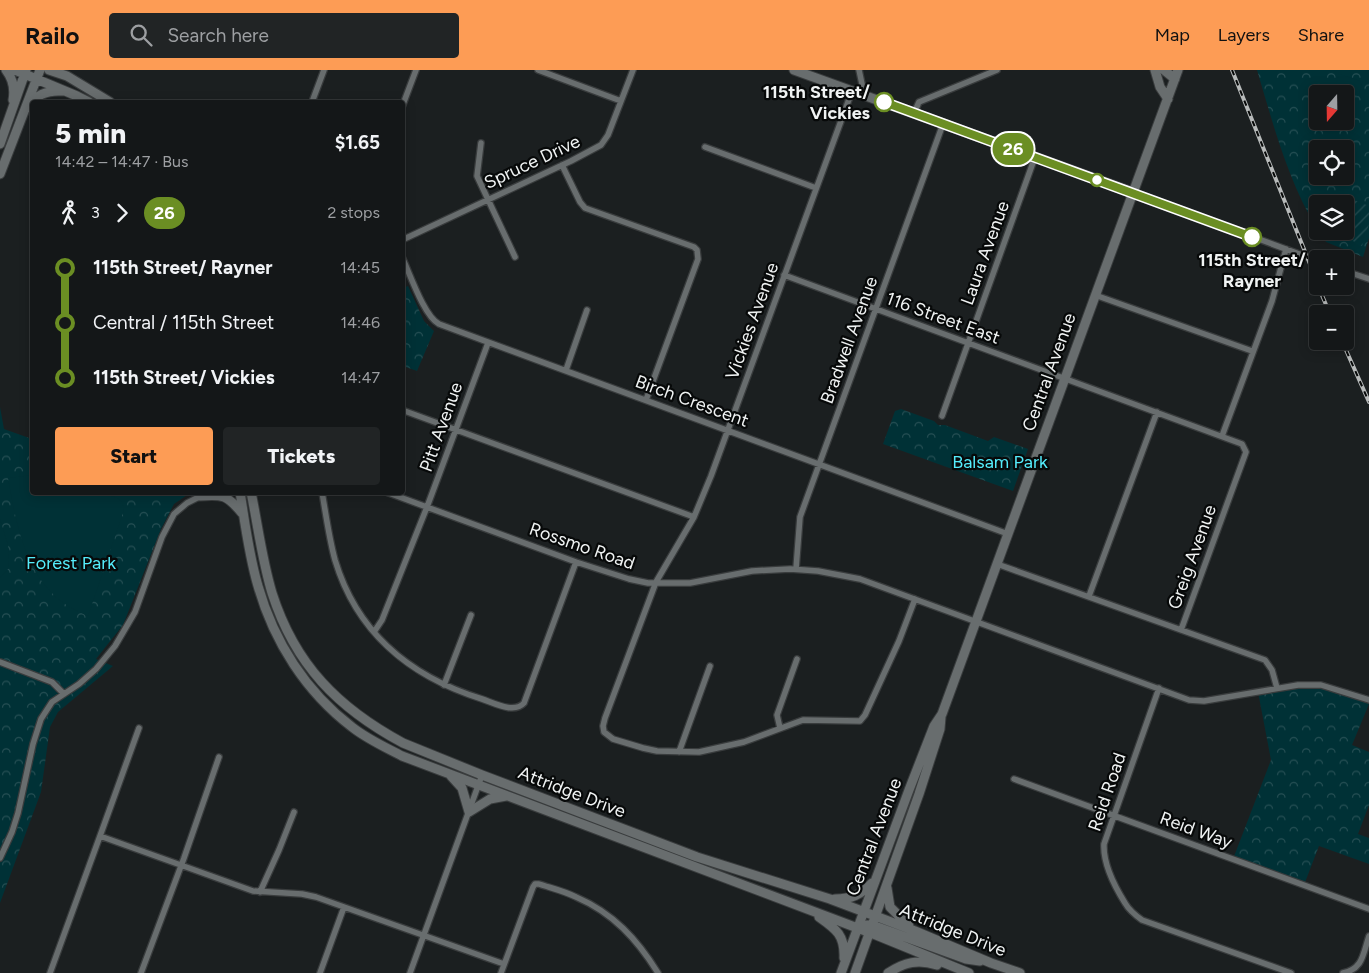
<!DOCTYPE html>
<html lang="en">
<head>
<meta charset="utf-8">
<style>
  :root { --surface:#141718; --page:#212425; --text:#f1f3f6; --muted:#9d9fa2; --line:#333637; --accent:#fd9c55 }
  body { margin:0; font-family:Figtree,sans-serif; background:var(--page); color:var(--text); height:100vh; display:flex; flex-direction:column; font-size:19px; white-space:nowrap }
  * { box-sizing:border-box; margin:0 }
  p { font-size:16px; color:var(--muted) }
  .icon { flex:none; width:28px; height:28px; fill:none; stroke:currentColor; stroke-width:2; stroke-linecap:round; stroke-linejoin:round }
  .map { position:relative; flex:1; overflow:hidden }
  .drawer { position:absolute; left:30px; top:30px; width:375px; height:395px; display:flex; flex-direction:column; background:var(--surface); border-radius:5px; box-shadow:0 2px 12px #0003,0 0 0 1px var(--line) }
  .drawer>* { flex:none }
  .badge { padding:0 10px; border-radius:16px; font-size:18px; line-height:32px }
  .needle { width:32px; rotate:200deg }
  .fabs { position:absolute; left:1309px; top:15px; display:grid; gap:10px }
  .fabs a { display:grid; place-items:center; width:45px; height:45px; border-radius:5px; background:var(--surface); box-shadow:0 2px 12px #0003,0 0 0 1px var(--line); font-size:25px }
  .map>.badge { position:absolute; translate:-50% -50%; box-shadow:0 0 0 2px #fff }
  .legs { display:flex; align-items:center; gap:8px; height:55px; padding:0 25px; font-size:16px }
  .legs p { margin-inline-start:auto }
  .headline { display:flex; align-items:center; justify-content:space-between; height:85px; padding:0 25px }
  h1 { font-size:28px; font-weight:800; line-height:38px }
  .button { display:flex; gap:10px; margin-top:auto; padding:10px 25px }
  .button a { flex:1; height:58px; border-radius:5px; background:var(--accent); color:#111; font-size:20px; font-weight:800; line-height:58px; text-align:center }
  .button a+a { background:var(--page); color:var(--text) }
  ul { padding:0 25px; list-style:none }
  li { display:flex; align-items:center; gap:18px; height:55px; font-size:19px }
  li i { display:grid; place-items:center; width:8px; height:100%; margin:0 6px; background:currentColor }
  li i::after { content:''; width:12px; height:12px; margin:-6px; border:4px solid; border-radius:50%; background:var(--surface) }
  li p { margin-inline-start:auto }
  li:first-child i { background:linear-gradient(#0000 50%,currentColor 0) }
  li:last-child i { background:linear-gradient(currentColor 50%,#0000 0) }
  header { display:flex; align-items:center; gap:30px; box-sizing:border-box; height:70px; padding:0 25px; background:var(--accent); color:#111 }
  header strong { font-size:24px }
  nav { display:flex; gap:28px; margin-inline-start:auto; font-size:18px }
  .search { width:350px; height:45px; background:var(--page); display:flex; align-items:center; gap:12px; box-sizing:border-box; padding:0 18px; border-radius:5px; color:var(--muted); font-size:19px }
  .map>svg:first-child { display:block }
  .park { fill:url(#park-crowns); fill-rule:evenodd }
  .garden { fill:url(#garden-furrows) }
  .pitch { fill:#003136 }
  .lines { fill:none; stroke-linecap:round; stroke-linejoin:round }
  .street-casing { stroke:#393c3d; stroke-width:8 }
  .secondary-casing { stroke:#393c3d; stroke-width:11 }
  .street { stroke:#686d6e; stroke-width:5.5 }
  .secondary { stroke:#686d6e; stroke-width:9 }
  .rail-casing { stroke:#b7baba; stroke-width:4 }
  .rail { stroke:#070909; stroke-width:2; stroke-dasharray:5.5; stroke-linecap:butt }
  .line-1-casing { stroke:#fff; stroke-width:11 }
  .line-1 { stroke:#6b8e23; stroke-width:8 }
  .stop-1-dot { fill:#fff; stroke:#6b8e23; stroke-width:2.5 }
  .labels { text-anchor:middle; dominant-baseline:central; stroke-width:4.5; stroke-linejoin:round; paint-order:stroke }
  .stop-label { font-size:18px; font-weight:bold; fill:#f0f3f3; stroke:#070909; text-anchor:end }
  .street-label { font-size:18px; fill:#f0f3f3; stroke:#070909 }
  .park-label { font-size:18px; fill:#54ecfb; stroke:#070909 }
</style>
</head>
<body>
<header>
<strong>Railo</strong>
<div class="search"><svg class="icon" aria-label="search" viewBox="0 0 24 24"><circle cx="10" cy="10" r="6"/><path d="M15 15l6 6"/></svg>Search here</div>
<nav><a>Map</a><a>Layers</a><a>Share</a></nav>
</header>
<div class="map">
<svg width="1369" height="903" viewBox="0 0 1369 903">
  <defs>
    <pattern id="park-crowns" width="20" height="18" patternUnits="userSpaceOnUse" patternTransform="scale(1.25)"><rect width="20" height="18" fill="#003136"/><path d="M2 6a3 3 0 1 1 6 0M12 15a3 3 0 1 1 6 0" fill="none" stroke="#264f54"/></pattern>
    <pattern id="garden-furrows" width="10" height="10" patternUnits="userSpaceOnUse" patternTransform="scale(1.25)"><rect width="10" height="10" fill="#003136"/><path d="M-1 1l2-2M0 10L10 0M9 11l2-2" fill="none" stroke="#264f54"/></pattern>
  </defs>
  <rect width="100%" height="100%" fill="#1b1f20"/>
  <path class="park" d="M1257,0H1369V168L1363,187L1326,172L1319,161H1345V134H1318L1317,159C1288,111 1273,54 1257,0ZM1318,24H1345V51H1318ZM1318,79H1345V106H1318Z
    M408,216L424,251L434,261L417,301L403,296V218Z
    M0,337L4,359L32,369V422L190,423L174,434L161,459L123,555L96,589L113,596L58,642L50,657L41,722L0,833Z
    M901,339L934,351L938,355H945L988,371L994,367L1028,379L1013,421L883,374L895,341Z
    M1321,615L1369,630V634L1352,675L1369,682V735L1358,764L1369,768V794L1319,776L1304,815L1233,789L1271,690L1258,622Z"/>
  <path class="garden" d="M1342,125L1369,136V154L1362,176L1335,161H1345V134H1336Z"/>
  <path class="pitch" d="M1339,4L1363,12L1358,26L1335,18Z
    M32,405V422L103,423L117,428L122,432L124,439L121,449L88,546C75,540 62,534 52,523C23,494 15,447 8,408Z
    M0,449L8,475L9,498L0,508Z"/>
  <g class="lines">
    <g class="street-casing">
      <path id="street" d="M538,0L621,31
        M852,21L711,406L694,447L656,512L605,648L603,656L604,662L613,669L643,678L657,681L699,682L744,672L803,650L860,651L865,645L899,571L915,529
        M859,23L862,14L859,0
        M312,32L324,0
        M402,37L416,0
        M914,43L919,32L997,0
        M481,73L477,106L515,187
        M705,77L816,118
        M562,95L580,132L585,138L694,177L697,180L698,189L646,330
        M1132,122L1318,191
        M402,170L571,91L601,75L608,65L633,0
        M402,187C410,204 424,246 439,254L1008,464
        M1345,201L1369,209
        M784,205L1242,374L1246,382L1181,560
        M1095,225L1252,281
        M566,300L587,240
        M402,340L694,447
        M942,346L1035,87
        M1222,366L1272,231L1286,179
        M322,422C326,445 329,468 335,490C357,563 411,607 482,629C494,633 514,644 524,633L576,492
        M386,422L576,492L629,509L648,513H690L752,501L790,499L818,501L860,509L1189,630L1204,631L1298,615H1321L1369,630
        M997,494L1265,590L1272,600L1277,618
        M796,499L800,447L943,54
        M1089,526L1157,342
        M374,562L382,550L427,437L488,273
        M0,592L52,612L64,624
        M444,615L471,545
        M1159,618L1104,774C1103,793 1115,817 1125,833C1129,840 1135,845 1142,850L1291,903
        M780,658L777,645L797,589
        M679,682L710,596
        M1014,709L1369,839
        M100,766L139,658
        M0,788L12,762L18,743L33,674L41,649L52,632L79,614L96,599L115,576L135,542L162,467L174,444L187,433L203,425
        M260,822L279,780L294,742
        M50,903L100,766L253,821L302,824L316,827L504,894
        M141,903L184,788L219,687
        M320,903L344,837
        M410,903L482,705
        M501,903L533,817L535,814H539C551,818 564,821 576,827C613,843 637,869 658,903
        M1343,903C1363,899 1363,884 1369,866"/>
    </g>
    <g class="secondary-casing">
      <path id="secondary" d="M6,0C13,9 15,19 13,30
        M15,0L77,26L89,32
        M49,0L67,6L110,32
        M794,0L1132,122
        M1155,0L1160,17L1168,29
        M1164,0L1175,9
        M27,38C36,25 46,20 62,21
        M0,74L26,0
        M0,104L40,0
        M240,422C245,453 249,486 258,516C274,572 306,622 352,657C367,669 385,677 402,686L876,865L969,903
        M251,422C258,456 262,490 272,523C295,595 338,638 403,673L482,705L697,787L830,829L915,861L991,893L1020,903
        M200,426C223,424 227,425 242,443
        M451,706L462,718L469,742L490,729L506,726
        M887,818L890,837L909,856
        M835,829C851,829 861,825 872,813
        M819,847C836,859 845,865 844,888
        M867,855H872L966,889L980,891
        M841,903L909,720L934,656L942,644L1178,0
        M855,903L919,724L940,659L941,647
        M888,903C905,892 918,889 937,895"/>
    </g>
    <use href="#street" class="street"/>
    <use href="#secondary" class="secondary"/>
    <g class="rail-casing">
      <path id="rail" d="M1232,0L1318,214
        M1318,216L1330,244
        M1342,271L1369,332"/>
    </g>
    <use href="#rail" class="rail"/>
  </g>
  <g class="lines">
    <g class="line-1-casing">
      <path id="line-1" d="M884,32L1252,167"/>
    </g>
    <use href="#line-1" class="line-1"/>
  </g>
  <g class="stop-1-dot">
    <circle cx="884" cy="32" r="9"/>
    <circle cx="1097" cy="110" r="6"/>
    <circle cx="1252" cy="167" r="9"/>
  </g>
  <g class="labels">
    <g class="stop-label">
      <text x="870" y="22">115th Street/<tspan x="870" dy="21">Vickies</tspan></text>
      <text x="1252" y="190" text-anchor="middle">115th Street/<tspan x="1252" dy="21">Rayner</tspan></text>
    </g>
    <g class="street-label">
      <text transform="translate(532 92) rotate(-25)">Spruce Drive</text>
      <text transform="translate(985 183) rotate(-70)">Laura Avenue</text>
      <text transform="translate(943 248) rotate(20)">116 Street East</text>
      <text transform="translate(752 251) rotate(-70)">Vickies Avenue</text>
      <text transform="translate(849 270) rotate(-70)">Bradwell Avenue</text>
      <text transform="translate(1049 302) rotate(-70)">Central Avenue</text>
      <text transform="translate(692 331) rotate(20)">Birch Crescent</text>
      <text transform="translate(441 357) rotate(-70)">Pitt Avenue</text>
      <text transform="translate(582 476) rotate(19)">Rossmo Road</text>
      <text transform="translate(1192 487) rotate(-70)">Greig Avenue</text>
      <text transform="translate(572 722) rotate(21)">Attridge Drive</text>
      <text transform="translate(1107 722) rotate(-71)">Reid Road</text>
      <text transform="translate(1196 760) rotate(20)">Reid Way</text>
      <text transform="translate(874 767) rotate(-69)">Central Avenue</text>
      <text transform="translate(953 860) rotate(22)">Attridge Drive</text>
    </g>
    <g class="park-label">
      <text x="1000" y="392">Balsam Park</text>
      <text x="71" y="493">Forest Park</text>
    </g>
  </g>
</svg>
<div class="fabs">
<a><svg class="needle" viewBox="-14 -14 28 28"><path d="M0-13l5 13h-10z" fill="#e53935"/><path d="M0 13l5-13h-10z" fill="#9d9fa2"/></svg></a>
<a><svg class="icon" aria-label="locate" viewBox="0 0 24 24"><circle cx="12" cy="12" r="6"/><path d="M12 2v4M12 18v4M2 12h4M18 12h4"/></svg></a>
<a><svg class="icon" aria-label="layers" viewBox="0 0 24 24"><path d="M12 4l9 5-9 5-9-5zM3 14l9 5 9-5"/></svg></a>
<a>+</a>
<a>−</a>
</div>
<b class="badge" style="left:1013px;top:79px;background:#6b8e23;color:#fff">26</b>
<section class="drawer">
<div class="headline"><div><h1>5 min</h1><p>14:42 – 14:47 · Bus</p></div><b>$1.65</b></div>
<div class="legs"><svg class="icon" aria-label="walk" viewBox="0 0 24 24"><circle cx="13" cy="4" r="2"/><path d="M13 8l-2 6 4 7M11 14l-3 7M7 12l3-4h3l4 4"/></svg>3<svg class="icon" aria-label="forward" viewBox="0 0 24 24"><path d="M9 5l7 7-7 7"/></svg><b class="badge" style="background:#6b8e23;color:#fff">26</b><p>2 stops</p></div>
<ul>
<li><i style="color:#6b8e23"></i><b>115th Street/ Rayner</b><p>14:45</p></li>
<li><i style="color:#6b8e23"></i><span>Central / 115th Street</span><p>14:46</p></li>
<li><i style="color:#6b8e23"></i><b>115th Street/ Vickies</b><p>14:47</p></li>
</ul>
<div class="button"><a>Start</a><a>Tickets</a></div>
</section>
</div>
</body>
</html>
